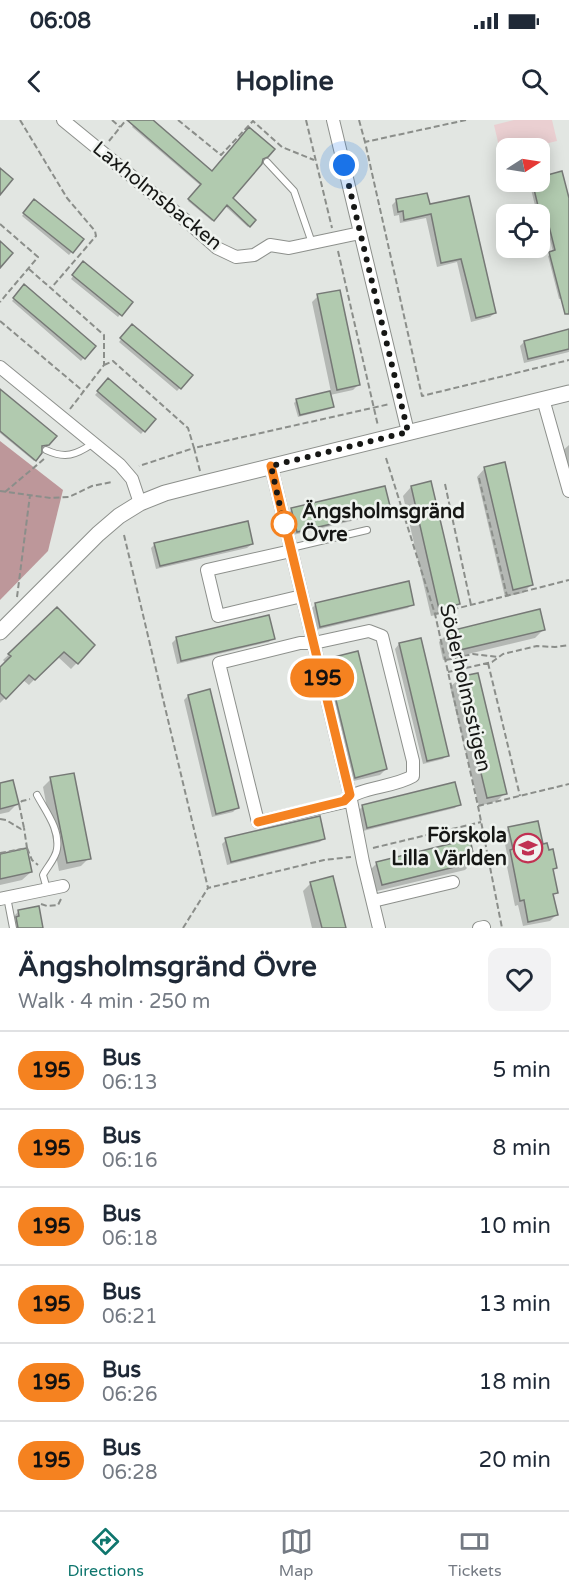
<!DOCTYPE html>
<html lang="en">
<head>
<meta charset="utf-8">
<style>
  :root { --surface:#fff; --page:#f2f2f3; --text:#1f2937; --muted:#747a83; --line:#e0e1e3; --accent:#0f766e }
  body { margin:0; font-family:"Varela Round",sans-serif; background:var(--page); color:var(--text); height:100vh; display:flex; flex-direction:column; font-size:22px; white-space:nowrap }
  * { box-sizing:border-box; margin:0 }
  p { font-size:20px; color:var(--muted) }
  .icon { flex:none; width:33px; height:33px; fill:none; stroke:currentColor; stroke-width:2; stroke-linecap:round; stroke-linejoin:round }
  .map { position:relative; height:808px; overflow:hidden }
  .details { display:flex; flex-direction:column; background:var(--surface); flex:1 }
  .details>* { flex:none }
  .badge { padding:0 12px; border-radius:20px; font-size:21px; line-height:39px }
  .needle { width:39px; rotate:78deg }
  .fabs { position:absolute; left:496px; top:18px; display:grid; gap:12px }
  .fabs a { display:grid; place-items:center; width:54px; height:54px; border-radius:12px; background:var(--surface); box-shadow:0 3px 15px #0003; font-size:30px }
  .you { position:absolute; width:30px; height:30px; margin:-15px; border:4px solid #fff; border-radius:50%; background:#1a73e8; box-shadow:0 0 0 9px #1a73e833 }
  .map>.badge { position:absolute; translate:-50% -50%; box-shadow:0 0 0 3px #fff }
  .round { display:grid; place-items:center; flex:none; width:63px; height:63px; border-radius:12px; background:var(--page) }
  .summary { display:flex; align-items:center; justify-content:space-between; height:102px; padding:0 18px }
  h1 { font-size:28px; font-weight:800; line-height:45px }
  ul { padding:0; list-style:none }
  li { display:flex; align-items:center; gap:18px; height:78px; padding:0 18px; border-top:2px solid var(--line) }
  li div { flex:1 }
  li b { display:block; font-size:22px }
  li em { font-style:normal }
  li .badge { min-width:66px; font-weight:700; text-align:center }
  .status { display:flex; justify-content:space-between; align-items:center; height:42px; padding:0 30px; background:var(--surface); direction:ltr }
  .status svg { height:16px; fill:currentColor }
  header { display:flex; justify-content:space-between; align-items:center; height:78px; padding:0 18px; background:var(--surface); font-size:27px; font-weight:800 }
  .tabs { display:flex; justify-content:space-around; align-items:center; height:84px; border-top:2px solid var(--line); background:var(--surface); font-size:16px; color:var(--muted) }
  .tabs a { display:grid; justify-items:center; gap:3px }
  .tabs .active { color:var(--accent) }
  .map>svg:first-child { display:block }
  .green { fill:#eacfd1 }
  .forest { fill:#bd979a }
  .shadow { fill:#0003 }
  .building { fill:#b1caaf; stroke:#767976; stroke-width:1.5 }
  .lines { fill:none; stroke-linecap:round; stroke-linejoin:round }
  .service-casing { stroke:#8d908c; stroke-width:8 }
  .minor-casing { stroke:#8d908c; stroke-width:14 }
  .tertiary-casing { stroke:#8d908c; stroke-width:17 }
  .path { stroke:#8b8e8a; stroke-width:2; stroke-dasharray:6 3; stroke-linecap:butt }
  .service { stroke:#fff; stroke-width:6 }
  .minor { stroke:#fff; stroke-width:12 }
  .tertiary { stroke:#fff; stroke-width:15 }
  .line-casing { stroke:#fff; stroke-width:14 }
  .line { stroke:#f58220; stroke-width:9 }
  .walk { stroke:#161715; stroke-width:6; stroke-dasharray:0 10.8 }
  .stop-dot { fill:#fff; stroke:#f58220; stroke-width:3 }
  .labels { text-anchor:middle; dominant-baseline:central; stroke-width:5; stroke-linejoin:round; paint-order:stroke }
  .street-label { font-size:20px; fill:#161715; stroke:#eff3ef }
  .stop-label { font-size:20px; font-weight:bold; fill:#161715; stroke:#eff3ef; text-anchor:start }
  .poi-label { font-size:20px; font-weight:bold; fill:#161715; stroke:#eff3ef; text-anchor:end }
</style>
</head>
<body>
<div class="status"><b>06:08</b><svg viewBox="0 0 49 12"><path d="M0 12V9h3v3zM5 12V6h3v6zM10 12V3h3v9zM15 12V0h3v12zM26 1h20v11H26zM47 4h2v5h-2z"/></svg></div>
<header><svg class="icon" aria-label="back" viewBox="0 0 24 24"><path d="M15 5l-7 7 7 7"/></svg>Hopline<svg class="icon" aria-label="search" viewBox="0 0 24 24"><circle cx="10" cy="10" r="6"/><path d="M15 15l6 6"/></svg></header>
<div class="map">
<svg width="569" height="808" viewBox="0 0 569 808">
  <rect width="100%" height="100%" fill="#e2e6e2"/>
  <path class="green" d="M514,0H552L557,21L528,28H507V33L501,35L494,5Z"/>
  <path class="forest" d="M0,321L63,370L48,431L0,480Z"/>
  <path class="shadow" d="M138,0H151L212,53L231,78L254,100L248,107L225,86L212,101L188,81L201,66L132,7Z
    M540,58L569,85V185L565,178L559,179L548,136L553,132L547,107L541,109L540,94H537L531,69L538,66L537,62H540Z
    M396,81L429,86L495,193L490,197L471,202L457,142L437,147L426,98L400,103L399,95L394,96L392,85Z
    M32,83L82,120L69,135L22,96Z
    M81,146L131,182L118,197L71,159Z
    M24,166L94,226L81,241L12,181Z
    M318,176L358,265L353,270L330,275L332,286L330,289L298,297L294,283L297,280L331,272L312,182Z
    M132,206L191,256L177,271L119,222Z
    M569,211V232L524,243L520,226L524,222Z
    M108,260L154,299L141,314L95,275Z
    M0,271L54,316L46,326H41V333L34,341L0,313Z
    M569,325V352L559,334Z
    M485,348L532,464L523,473L505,477L477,357Z
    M411,367L458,484L450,492L431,496L403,376Z
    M292,389H389L385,393L293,415L288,394Z
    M155,424H252L247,428L156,449L151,428Z
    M316,484H412L408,488L316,510L311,489Z
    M57,489L93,526L71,549L57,536L29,565L23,560L0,583V549L6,543L3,540Z
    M544,509L535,518L443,540L439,522L447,514Z
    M273,518L269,522L177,544L172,523L176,519Z
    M399,524L447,635L443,639L423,644L395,529Z
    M327,540L386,649L380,655L349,662L321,546Z
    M459,559L505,673L497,681L479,686L450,567Z
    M188,576L237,688L233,692L212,697L184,580Z
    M51,659L89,738L81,746L59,751L43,667Z
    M0,665L17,684L9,692L0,694Z
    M459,684L455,688L363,711L358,691L363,686Z
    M509,708L542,726L555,747L552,751L556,772L552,776L556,795L550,801L523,806L518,785L515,786L505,737L507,734L503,714Z
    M324,718L320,722L227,745L222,724L226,720Z
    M0,736L31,752L22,760L0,765Z
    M474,741L465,750L373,772L368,752L377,743Z
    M332,758L344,808H312L303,771L311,763Z
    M38,787L42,808H9L11,804L10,800L19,791Z"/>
  <path class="building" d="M127,0H153L212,51L249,7L275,29L268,37L263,39L262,44L233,78L256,100L250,107L227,85L214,101L188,79L201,64Z
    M0,48L13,59L0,75Z
    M562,51L569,78V194H565L549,132L555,130L549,106L543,107L533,65L540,63V57Z
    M427,73L430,84L469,76L496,193L476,198L461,139L441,143L431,94L404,100L403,91L398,92L396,79Z
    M34,79L84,119L73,133L23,93Z
    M0,121L13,133L0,148Z
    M83,141L133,182L122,196L72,155Z
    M24,164L96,226L85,239L13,178Z
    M340,170L360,265L337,270L317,174Z
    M132,204L193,255L181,269L120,218Z
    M569,209V229L528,239L524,221Z
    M108,258L156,299L145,312L97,271Z
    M0,269L57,316L49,325L42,326V333L36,341L0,311Z
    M330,271L334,287L300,295L296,279Z
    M505,342L533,465L513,470L484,347Z
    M431,361L460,484L439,489L411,366Z
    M385,366L391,390L297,412L291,388Z
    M248,401L253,424L160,446L154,423Z
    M409,461L414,485L320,507L315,483Z
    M57,487L95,525L78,544L64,532L35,560L29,555L6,579L0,573V547L11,536L8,534Z
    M540,489L545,510L451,532L446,512Z
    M269,495L275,519L181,541L176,517Z
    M421,518L449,636L427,641L399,523Z
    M358,531L387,649L355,658L326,539Z
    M478,553L507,674L487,678L458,557Z
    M210,569L239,688L216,694L188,575Z
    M74,653L91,739L67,743L50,657Z
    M13,660L19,684L0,689V663Z
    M455,662L461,685L367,708L362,685Z
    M320,696L325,719L231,742L225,718Z
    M538,701L543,724L547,723L549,730L553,729L557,748L553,749L558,773L553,774L558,795L528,802L524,780L520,781L510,730L513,729L508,707Z
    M470,719L475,742L382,765L376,742Z
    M27,728L32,752L0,759V734Z
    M333,756L346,808H322L310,762Z
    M39,786L43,808H18L16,797L19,796L18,790Z"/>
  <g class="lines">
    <g class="service-casing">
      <path id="service" d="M267,42L294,71L312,123
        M46,330C65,339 76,335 92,324
        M291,428L367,410
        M37,675C46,692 60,709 57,729C56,738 47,747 43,755L47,769
        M7,777L13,808"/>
    </g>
    <g class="minor-casing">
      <path id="minor" d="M63,0L190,104L217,128L236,137L254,135L270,125L289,128L360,113
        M333,0L408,312
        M0,247L120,345L132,359L140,383
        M543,279L569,371
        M271,346L350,675L363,742L379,808
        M291,431L207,450L218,496L302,476
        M369,511L382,516L413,641V656C393,668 357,667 344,682L258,702L219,543L300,523H314Z
        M0,779L63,766
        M373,781L453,762
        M479,808L484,807"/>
    </g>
    <g class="tertiary-casing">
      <path id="tertiary" d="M0,512L98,414L119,396L140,383L165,373L204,363L569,273"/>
    </g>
    <path class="path" d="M20,0L67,78L95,111L96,116L52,167
      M112,0L120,7
      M178,0L221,35L253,1L282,27L314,40
      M306,0L332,108
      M359,0L365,22
      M466,0L365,22L422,276L569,240
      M109,21L126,0
      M0,104L38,137L0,182
      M338,131L378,306
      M29,149L104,215V245L70,289
      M0,201L83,271
      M104,245L113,241L188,308L194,328L139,346
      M386,338L435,494L478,686L502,808
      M200,351L194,328L390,284
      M479,358L507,476
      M445,364L471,485
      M0,371L51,378L69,377L92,366L112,362
      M5,372L44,339
      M124,415L208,768L324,740L351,737
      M17,477L30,375
      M435,494L569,460
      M446,540L473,534L498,537
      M488,543L520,676
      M448,552L492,542L503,534L537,526L555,527L569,525
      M478,686L569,664
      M0,699L6,700L21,709L24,708L19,684L22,681L30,679
      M27,728L32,740L38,745
      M373,728L481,702
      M0,733L27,728L24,708
      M41,784L47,786L58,785L61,779
      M183,808L208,768"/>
    <use href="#service" class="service"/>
    <use href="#minor" class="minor"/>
    <use href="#tertiary" class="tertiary"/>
  </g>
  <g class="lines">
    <g class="line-casing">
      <path id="line" d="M258,702L344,681L350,675L271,346"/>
    </g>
    <use href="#line" class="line"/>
    <path class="walk" d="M284,404L271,346L408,312L344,45"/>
  </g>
  <defs>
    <g id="school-ring" transform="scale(1.5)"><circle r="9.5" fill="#eff3ef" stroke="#c13152" stroke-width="1.5"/><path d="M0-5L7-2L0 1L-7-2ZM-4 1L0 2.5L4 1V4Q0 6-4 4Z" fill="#c13152"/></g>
  </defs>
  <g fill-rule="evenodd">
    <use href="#school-ring" x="528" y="728"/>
  </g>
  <circle class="stop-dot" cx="284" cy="404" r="12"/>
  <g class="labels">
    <g class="street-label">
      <text transform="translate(157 76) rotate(39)">Laxholmsbacken</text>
      <text transform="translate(465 568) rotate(77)">Söderholmsstigen</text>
    </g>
    <g class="stop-label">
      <text x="302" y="392">Ängsholmsgränd<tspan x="302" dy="23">Övre</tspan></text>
    </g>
    <g class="poi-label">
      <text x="507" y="716">Förskola<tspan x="507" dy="23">Lilla Världen</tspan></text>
    </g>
  </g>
</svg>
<div class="fabs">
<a><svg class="needle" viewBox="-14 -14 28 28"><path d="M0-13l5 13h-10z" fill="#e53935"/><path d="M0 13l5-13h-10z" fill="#747a83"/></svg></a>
<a><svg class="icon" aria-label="locate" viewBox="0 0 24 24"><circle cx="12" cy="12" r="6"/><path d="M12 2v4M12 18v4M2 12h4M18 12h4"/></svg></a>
</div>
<div class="you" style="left:344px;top:45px"></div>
<b class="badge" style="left:322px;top:558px;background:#f58220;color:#111">195</b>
</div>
<section class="details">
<div class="summary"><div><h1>Ängsholmsgränd Övre</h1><p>Walk · 4 min · 250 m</p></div><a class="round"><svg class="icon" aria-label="heart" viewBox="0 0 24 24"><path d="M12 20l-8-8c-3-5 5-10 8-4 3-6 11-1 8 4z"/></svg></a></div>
<ul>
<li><span class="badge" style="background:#f58220;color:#111">195</span><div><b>Bus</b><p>06:13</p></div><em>5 min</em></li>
<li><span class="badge" style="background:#f58220;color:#111">195</span><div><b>Bus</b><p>06:16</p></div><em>8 min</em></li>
<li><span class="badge" style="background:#f58220;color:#111">195</span><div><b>Bus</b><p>06:18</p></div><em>10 min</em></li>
<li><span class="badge" style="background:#f58220;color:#111">195</span><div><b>Bus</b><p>06:21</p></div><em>13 min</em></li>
<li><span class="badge" style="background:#f58220;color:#111">195</span><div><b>Bus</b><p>06:26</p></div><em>18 min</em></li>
<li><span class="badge" style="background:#f58220;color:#111">195</span><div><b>Bus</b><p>06:28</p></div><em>20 min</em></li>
</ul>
</section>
<nav class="tabs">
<a class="active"><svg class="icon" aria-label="directions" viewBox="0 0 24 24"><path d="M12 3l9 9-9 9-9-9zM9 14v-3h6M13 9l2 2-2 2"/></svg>Directions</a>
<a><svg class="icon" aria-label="map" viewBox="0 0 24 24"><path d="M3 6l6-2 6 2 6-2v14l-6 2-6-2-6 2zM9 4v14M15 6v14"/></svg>Map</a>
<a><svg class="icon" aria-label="tickets" viewBox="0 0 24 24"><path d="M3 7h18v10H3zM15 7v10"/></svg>Tickets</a>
</nav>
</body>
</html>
